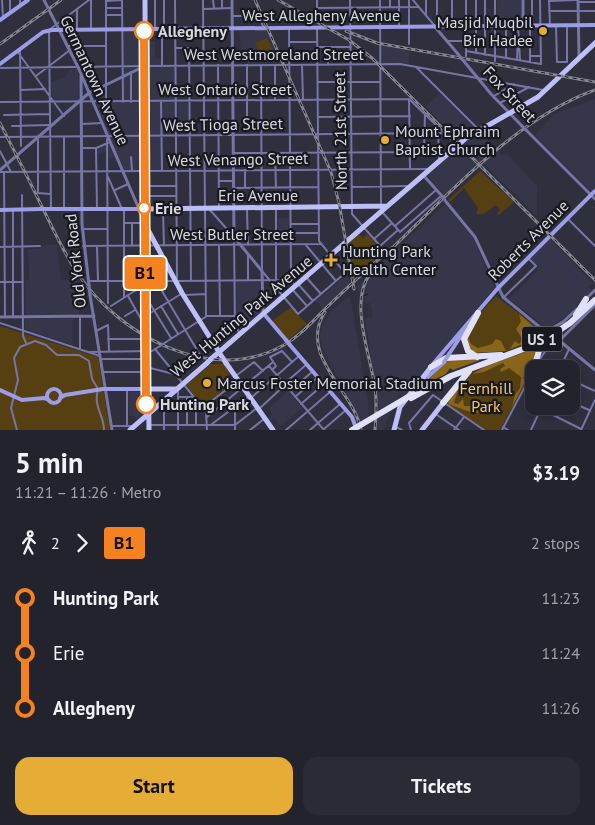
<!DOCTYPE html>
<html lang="en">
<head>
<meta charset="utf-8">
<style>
  :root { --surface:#23232e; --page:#2b2b36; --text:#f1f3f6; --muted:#a3a4aa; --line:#40404a; --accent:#e5ad36 }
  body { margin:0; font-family:"PT Sans",sans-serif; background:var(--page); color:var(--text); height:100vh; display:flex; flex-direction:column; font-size:19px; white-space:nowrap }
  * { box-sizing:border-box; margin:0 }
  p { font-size:16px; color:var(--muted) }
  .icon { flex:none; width:28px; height:28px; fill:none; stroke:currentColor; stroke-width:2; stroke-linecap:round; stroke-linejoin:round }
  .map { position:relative; height:430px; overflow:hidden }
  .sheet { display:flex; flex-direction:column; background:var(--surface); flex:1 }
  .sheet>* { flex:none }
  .badge { padding:0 10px; border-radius:4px; font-size:18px; line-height:32px }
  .fabs { position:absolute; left:525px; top:360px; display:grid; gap:10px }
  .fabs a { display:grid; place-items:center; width:55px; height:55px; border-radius:10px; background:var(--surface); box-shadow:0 2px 8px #0003,0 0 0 1px var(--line); font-size:25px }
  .map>.badge { position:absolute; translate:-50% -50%; box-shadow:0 0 0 2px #fff }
  .legs { display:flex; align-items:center; gap:8px; height:55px; padding:0 15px; font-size:16px }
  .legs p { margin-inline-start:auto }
  .summary { display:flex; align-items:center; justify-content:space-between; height:85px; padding:0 15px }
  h1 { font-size:28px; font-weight:700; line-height:38px }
  .cta { display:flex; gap:10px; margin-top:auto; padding:10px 15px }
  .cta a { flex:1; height:58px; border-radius:15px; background:var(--accent); color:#111; font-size:20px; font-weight:700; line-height:58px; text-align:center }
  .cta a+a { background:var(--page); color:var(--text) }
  ul { padding:0 15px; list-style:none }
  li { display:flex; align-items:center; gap:18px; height:55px; font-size:19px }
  li i { display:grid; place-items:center; width:8px; height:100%; margin:0 6px; background:currentColor }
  li i::after { content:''; width:12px; height:12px; margin:-6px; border:4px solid; border-radius:50%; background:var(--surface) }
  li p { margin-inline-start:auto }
  li:first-child i { background:linear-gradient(#0000 50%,currentColor 0) }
  li:last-child i { background:linear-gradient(currentColor 50%,#0000 0) }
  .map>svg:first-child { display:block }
  .built { fill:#36364b }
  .green { fill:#563f10 }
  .forest { fill:#89651a }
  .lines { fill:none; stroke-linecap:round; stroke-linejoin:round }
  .stream { stroke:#231803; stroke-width:1 }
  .minor { stroke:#7576a5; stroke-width:2 }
  .tertiary { stroke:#7576a5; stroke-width:3 }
  .secondary { stroke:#9c9ce7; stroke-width:4 }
  .primary { stroke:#bebff9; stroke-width:5 }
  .motorway { stroke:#e0e1f8; stroke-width:6 }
  .rail-casing { stroke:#858692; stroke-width:3 }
  .rail { stroke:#18181f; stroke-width:1; stroke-dasharray:4; stroke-linecap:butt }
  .minor-bridge { stroke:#7576a5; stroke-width:2 }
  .tertiary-bridge { stroke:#7576a5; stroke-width:3 }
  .secondary-bridge { stroke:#9c9ce7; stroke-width:4 }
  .primary-bridge { stroke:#bebff9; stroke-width:5 }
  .motorway-bridge { stroke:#e0e1f8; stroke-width:6 }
  .line-1-casing { stroke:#fff; stroke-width:11 }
  .line-1 { stroke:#f58220; stroke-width:8 }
  .stop-1-dot { fill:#fff; stroke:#f58220; stroke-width:2.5 }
  .poi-dot { fill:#e5ad36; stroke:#18181f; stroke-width:2 }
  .labels { text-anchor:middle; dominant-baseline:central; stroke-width:4.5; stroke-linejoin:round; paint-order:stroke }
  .shield { fill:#18181f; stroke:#9e9fa8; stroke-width:1 }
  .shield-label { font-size:15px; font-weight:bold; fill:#d8d9e3 }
  .street-label { font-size:16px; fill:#d8d9e3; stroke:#18181f }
  .poi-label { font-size:16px; fill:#d8d9e3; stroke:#18181f; text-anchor:start }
  .stop-label { font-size:16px; font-weight:bold; fill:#d8d9e3; stroke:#18181f; text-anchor:start }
  .park-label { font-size:16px; fill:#fbc866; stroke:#18181f }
</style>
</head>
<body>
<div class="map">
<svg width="595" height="430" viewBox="0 0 595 430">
  <rect width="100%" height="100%" fill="#2f2f3e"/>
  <path class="built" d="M497,0H521V24H497Z
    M122,29H145L148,41H155V58L161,59V65L175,66L176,136H162V171H123L116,156L109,159L106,152L96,155V148L110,142L92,95H106V102H123Z
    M239,30H266L281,64H247V58H234V54H241Z
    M381,45L410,51L409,64L382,63Z
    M70,69H77L78,71L79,100L55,101L52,96L51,82L65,77Z
    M440,93L475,129L459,140L426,107Z
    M595,99V188L591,191L535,135L554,114Z
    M178,103H188V128H178Z
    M480,133L502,155L507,154L537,186V216L482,162L445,196L427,175L469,139Z
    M445,204L473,238L495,287L405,397L399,394L383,430H375L378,413L376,389L365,318L373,317L370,303H365L356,287Z
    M278,218H289V243H278Z
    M550,239L593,283L588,287L592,290L575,310L548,329L509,299L538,270L530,259Z
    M40,245H57L61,280H76L82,291L79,292V315H26L25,281L29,280L28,249H40Z
    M348,273L350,285L323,310L316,301Z
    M236,282H260V314L241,330L237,324Z
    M350,296L369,408L368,419L361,422L322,347L320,336L322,326L332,310Z
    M73,318V345L25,329V319Z
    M288,391L302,408L281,426L274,418L269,421L267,419L273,414L269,408Z
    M128,392H144L145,413L136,421L135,416H129Z"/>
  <path class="green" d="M267,38L276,58L264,63L255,43Z
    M480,171L514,202L499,215L497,213L500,209L496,205L484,214H476L478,208L464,188L450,202L448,200Z
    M359,234L363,238L367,234L383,252L354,281L348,244Z
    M496,296L546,334L509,351V358L533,349L537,353L530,375L500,430H486L448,406L447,402L468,374L507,358L506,351L495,354L465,343L477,316Z
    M291,307L307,324L288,340L272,321Z
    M0,326L98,357L110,430H0Z
    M211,364H224L230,374L223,380L228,387L203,406L186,385Z"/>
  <path class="forest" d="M519,314L542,334L538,338L510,349L515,341L519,344L523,340L516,329L521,322Z
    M467,335L471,344L478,348L492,344L496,339L501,341L506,351L472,353L465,337Z
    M531,350H537L528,377H523L525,382L512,407L515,395L520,388L521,377L509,368L501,372L500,369L505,366L503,363L484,372L472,374L486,366Z
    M449,359H483L453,370L450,368L446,374L427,383L426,382Z
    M464,377L467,378L458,390L454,403L458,404L463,399L464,406H470L475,403L479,409L485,407L487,409L484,412L473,413L448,404L450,396Z"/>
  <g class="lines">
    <path class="stream" d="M362,307L361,297L368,294"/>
    <path class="minor" d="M2,0L3,18
      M10,0V13
      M20,0V5
      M91,0V29
      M106,0V102
      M122,0L123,102
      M155,0V29
      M164,0V28
      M175,0L177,278
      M203,0L206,316
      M213,0L214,8
      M222,0V8
      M317,0V8L418,7
      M350,0L352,214L381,247
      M380,0L381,204
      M390,0V7
      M399,0V25
      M409,0V44
      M413,0L434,25
      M426,0V15
      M437,0V25
      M452,0V25
      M466,0V56
      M476,0V53
      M485,0V55
      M495,0V61
      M532,0V25
      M549,0L550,26
      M107,1L122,0
      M549,1L577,0
      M578,2H595
      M107,8H122
      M77,9V29
      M204,9L232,8
      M549,11H595
      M107,15H122
      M232,16H258L264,28
      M506,26V58
      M518,26L520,60
      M556,26L557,62H567V26
      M530,27V62
      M289,28L291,280L294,284
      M162,29V66
      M447,41H465
      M289,42H316
      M68,46H106
      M317,47H351
      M328,47V65
      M175,48H189L191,281
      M20,49L21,146
      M17,51L64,116
      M466,51L541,64L540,0
      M289,53H317
      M531,56H541
      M517,60L518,35
      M218,65L219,208
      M247,65V117
      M261,65L262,271L298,314L345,273L319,241L317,27
      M275,65V100
      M302,65L303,100
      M147,66L400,64L543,90
      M416,67L478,129
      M0,68L143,66
      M131,72V102
      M36,76L70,50
      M318,82H380
      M21,90L45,89
      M494,96L514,84
      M409,99L410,169
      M161,101L162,171
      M0,102L409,99L457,145
      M500,103L529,87
      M4,115L49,114
      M318,117L410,116
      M82,124L102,123
      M12,126L49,125
      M438,128L439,158
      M0,137L445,133
      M64,137V209
      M38,138V193L50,194
      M107,139L108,303
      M81,148H96L108,143
      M96,148L97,209
      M424,150L425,113
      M0,151L11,172
      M233,153L438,152
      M275,153L276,188
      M131,157L132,170
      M245,170V188
      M0,172L428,169
      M4,172L5,317
      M108,177L122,209
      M219,181H233
      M146,186H176
      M352,187L408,186
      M233,188L318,187
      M115,190L128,184
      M22,195L23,336L26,343
      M146,196H176
      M51,209L49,30L89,0
      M124,209V297
      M13,210V317
      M210,210L234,237L235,325L239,332
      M247,210L248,245
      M276,210V280
      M163,211L164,246
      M383,213L400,232L441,196
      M569,220L595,246
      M124,223H145
      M132,223V246
      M291,224H318
      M395,226L436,190
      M82,229H107
      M290,233H318
      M374,239L392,223
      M305,244L336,281
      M83,246L320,244
      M97,246L98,281
      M219,246L220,316
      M380,246L398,230
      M0,247L40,246
      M248,255V280
      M306,277L321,294
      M88,281H173
      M151,281L168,270
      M156,281L200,355
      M178,281L290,280
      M0,282H23
      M298,284L313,301
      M292,289L307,306
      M185,295L205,294
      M128,296L146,328
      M503,298L536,266L529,259
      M149,302L171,338
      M111,306L144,285
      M161,306L178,334
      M147,315L181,294
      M125,316L135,310
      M80,317V349
      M0,323L100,356
      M96,331L108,325L109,351
      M108,339H146
      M166,342L207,316H234
      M155,349L206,412L207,430
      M89,352L152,351L160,346
      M101,359H147
      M540,359L554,338
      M269,366L324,430
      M150,368L174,374
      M273,369L276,366L270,357L282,351L292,362
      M560,369L569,349
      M103,372H148
      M237,375L254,362L263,371
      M571,380L595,391
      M284,384L307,364
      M525,387L534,391
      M127,389V426
      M178,391V430
      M290,391L313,371
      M178,397H193
      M187,397V425
      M252,397L299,356
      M295,397L318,377
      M571,402L589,410
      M164,404V430
      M301,404L324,384
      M235,407V430
      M202,408L238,381
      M260,408L285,385
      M541,409L581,429
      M437,415L459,430
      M207,417L273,362
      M212,424L248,397
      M150,425H235L257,408
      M196,425V400
      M112,426H133
      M396,427L402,430
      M503,427L508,430
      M324,429L346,410
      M17,430L11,408L18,380L14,358L20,347L35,341L46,345L57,355H79L89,361L92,379L98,389C93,408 104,414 104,430
      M250,430L264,419
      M286,430L330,392
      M310,430L340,404
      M411,430L409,423L433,395L484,430
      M454,430L464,417
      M502,430L531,375
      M531,430L542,406
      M581,430L595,400"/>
    <path class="tertiary" d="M44,0L78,67L139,209
      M232,0L234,237L262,271L263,314
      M523,0V26
      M578,0L579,58
      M435,27L458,54
      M462,59L491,94L522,126
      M81,75L82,224L89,285
      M526,130L595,199
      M0,170L89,93L145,66
      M423,175L442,196
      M447,203L475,237L503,297L547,333
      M90,295L112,430
      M586,299L595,290
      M0,317L94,316
      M547,331L563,322L577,309
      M555,337L595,370
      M559,341L595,305"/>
    <path class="secondary" d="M0,20L28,0
      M0,64L43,32L52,30L595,25
      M45,209H145
      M139,209L145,223
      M0,210L41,209
      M264,314L286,340
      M290,345L352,417L356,428
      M449,354L465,330
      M433,364L498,288L595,191
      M419,385L444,362
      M47 396a7 7 0 1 1 14 0a7 7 0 1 1-14 0Z
      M0,390L22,400L44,398L49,400
      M60,398L65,395L103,389H148"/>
    <path class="primary" d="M145,0L146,238
      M145,209L387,206
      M147,228L182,293L224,360
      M146,237L147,334
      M148,338L149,430
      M211,359L466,138L538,97L595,43
      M226,363L273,430
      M148,389H177
      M130,430L207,363
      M394,430L400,407L431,367
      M422,430L443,403"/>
    <path class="motorway" d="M576,315L586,299
      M477,357L468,351L464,339L478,313
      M431,367L446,358L501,355
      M532,374L539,351L546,341
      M411,398L451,376L542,342L570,323L595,300
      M443,403L469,371"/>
    <g class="rail-casing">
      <path id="rail" d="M255,0L331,172L339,203L354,289
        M278,0L349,40L372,58L595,280
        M346,31L377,43L595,82
        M0,44L61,0
        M0,123C17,156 33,188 49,221C58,239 67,258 78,274C120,336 212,386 284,345C301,335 313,321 326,308C348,287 370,266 393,247
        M388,252C449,194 515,119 595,90
        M370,274C349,301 370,355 375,387C377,402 376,416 375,430
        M325,312C297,355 354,391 361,430"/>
    </g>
    <use href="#rail" class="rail"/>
    <path class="minor-bridge" d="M160,346L166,342"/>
    <path class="tertiary-bridge" d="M458,54L462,59
      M522,126L526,130
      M442,196L447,203
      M89,285L90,295
      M547,333L553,338"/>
    <path class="secondary-bridge" d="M41,209H45
      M286,340L290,345
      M444,362L449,354"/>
    <path class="primary-bridge" d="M147,334L148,338
      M224,360L226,363
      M207,363L211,359"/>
    <path class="motorway-bridge" d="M352,430L413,394"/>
  </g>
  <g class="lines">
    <g class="line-1-casing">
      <path id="line-1" d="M144,31L146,404"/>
    </g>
    <use href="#line-1" class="line-1"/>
  </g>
  <g class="stop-1-dot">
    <circle cx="144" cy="31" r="9"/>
    <circle cx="144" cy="208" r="6"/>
    <circle cx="146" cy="404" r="9"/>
  </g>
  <g class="poi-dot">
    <circle cx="543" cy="31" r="5"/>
    <circle cx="385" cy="140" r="5"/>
    <path d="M328.5 252.5h5v5h5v5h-5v5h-5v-5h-5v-5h5z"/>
    <circle cx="207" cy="383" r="5"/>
  </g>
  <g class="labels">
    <rect class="shield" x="522" y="326.5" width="40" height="25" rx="4"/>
    <g class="shield-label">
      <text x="542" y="339">US 1</text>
    </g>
    <g class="street-label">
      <text x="321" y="15">West Allegheny Avenue</text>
      <text x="274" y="54">West Westmoreland Street</text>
      <text transform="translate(95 80) rotate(65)">Germantown Avenue</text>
      <text x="225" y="89">West Ontario Street</text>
      <text transform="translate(510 94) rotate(47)">Fox Street</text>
      <text transform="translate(223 124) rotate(-1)">West Tioga Street</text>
      <text transform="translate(340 131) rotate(-91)">North 21st Street</text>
      <text transform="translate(238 159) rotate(-1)">West Venango Street</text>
      <text x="258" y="195">Erie Avenue</text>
      <text x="232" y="234">West Butler Street</text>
      <text transform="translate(528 240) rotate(-45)">Roberts Avenue</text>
      <text transform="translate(75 261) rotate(-96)">Old York Road</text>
      <text transform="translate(241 316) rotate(-40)">West Hunting Park Avenue</text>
    </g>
    <g class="poi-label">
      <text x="533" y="22" text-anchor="end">Masjid Muqbil<tspan x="533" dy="18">Bin Hadee</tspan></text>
      <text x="395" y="131">Mount Ephraim<tspan x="395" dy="18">Baptist Church</tspan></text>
      <text x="342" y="251">Hunting Park<tspan x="342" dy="18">Health Center</tspan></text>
      <text x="217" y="383">Marcus Foster Memorial Stadium</text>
    </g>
    <g class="stop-label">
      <text x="158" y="31">Allegheny</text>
      <text x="155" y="208">Erie</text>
      <text x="160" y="404">Hunting Park</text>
    </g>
    <g class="park-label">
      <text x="486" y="388">Fernhill<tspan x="486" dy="18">Park</tspan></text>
    </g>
  </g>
</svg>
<div class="fabs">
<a><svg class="icon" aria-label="layers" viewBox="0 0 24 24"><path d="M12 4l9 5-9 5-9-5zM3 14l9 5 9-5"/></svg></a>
</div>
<b class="badge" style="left:145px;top:273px;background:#f58220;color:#111">B1</b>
</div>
<section class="sheet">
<div class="summary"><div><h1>5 min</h1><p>11:21 – 11:26 · Metro</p></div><b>$3.19</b></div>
<div class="legs"><svg class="icon" aria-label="walk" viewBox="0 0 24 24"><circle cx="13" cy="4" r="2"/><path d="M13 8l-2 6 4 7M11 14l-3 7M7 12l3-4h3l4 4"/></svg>2<svg class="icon" aria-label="forward" viewBox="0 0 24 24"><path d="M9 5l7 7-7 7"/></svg><b class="badge" style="background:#f58220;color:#111">B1</b><p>2 stops</p></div>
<ul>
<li><i style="color:#f58220"></i><b>Hunting Park</b><p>11:23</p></li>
<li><i style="color:#f58220"></i><span>Erie</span><p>11:24</p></li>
<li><i style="color:#f58220"></i><b>Allegheny</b><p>11:26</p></li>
</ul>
<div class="cta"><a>Start</a><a>Tickets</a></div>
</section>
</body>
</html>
